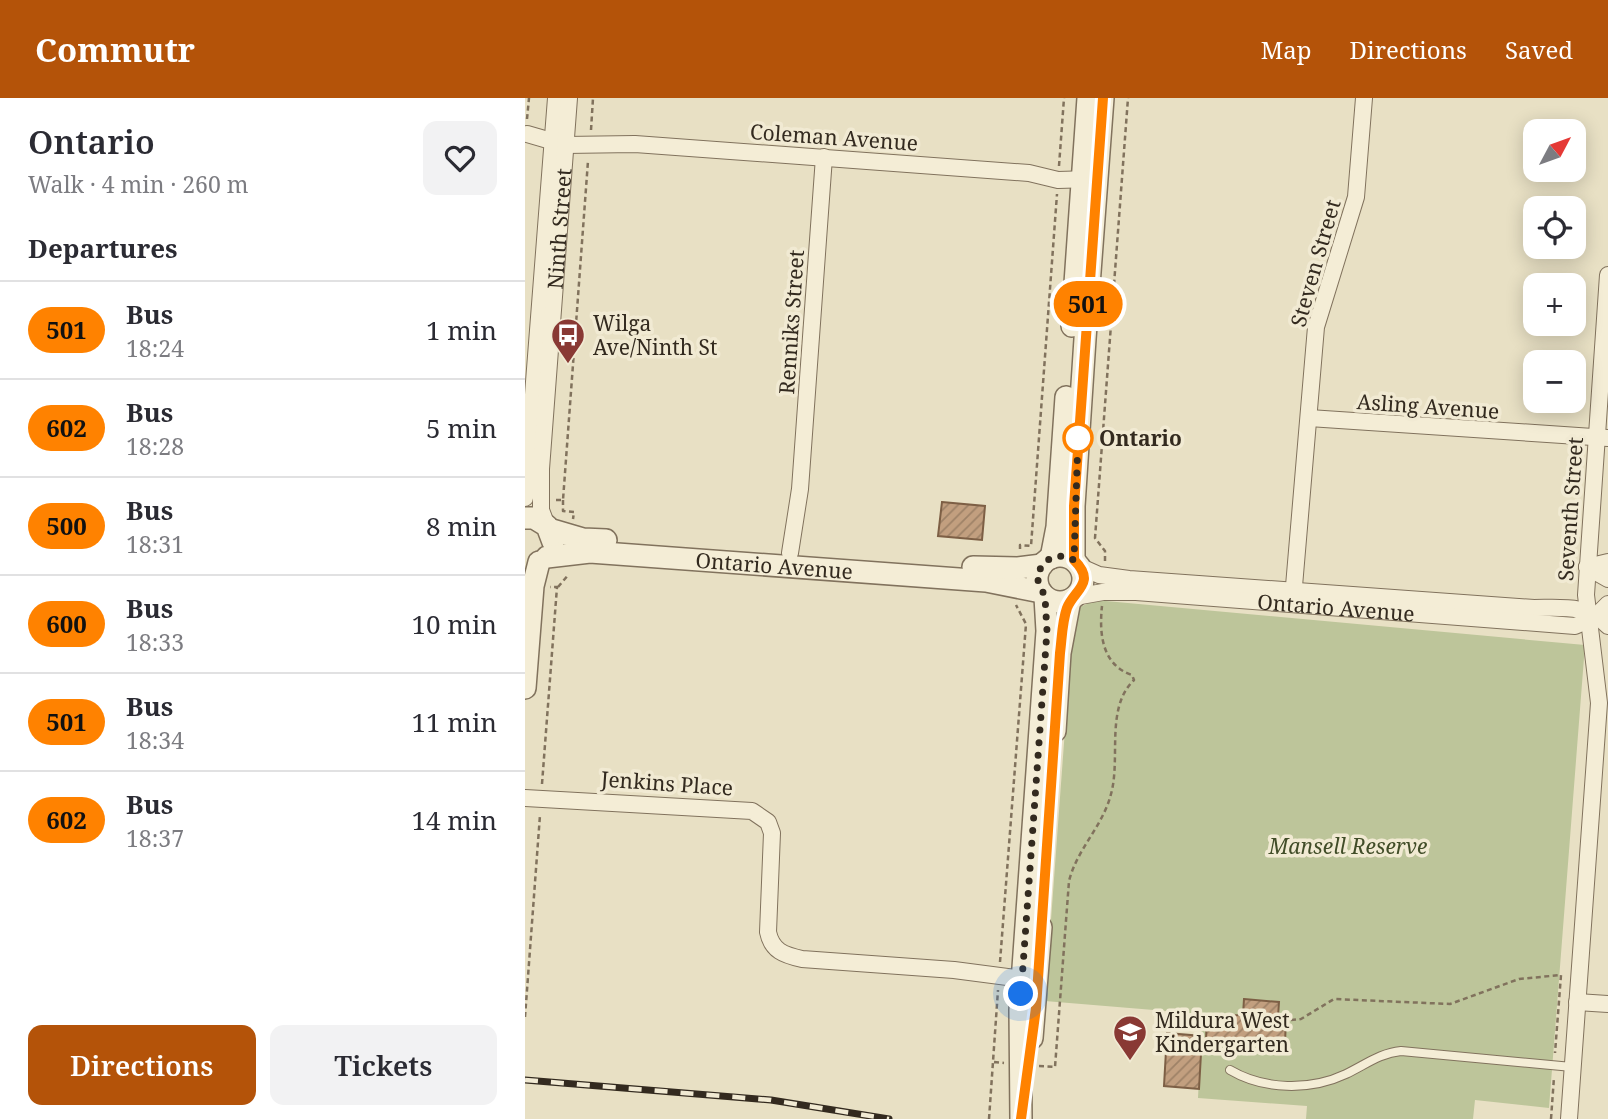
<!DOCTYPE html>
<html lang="en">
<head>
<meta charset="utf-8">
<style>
  :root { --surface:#fff; --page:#f2f2f3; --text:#2b2b33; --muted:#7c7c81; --line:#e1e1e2; --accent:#b45309 }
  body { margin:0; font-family:"Noto Serif",serif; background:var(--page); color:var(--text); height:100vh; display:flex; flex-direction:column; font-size:26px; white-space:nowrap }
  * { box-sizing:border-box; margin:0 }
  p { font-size:23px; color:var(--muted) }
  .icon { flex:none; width:38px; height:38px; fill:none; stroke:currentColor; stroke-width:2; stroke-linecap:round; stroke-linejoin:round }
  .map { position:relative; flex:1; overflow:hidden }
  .drawer { display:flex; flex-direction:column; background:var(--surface); width:525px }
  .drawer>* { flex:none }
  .badge { padding:0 14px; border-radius:23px; font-size:24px; line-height:46px }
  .needle { width:46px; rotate:49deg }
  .tools { position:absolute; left:998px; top:21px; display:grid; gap:14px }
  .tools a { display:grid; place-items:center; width:63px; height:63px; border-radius:14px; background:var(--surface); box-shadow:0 4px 18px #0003; font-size:35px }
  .you { position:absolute; width:35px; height:35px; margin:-18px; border:5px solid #fff; border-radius:50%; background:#1a73e8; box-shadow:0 0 0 10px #1a73e833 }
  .map>.badge { position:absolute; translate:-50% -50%; box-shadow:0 0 0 4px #fff }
  h2 { padding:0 28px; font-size:26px; line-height:63px }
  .round { display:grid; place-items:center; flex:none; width:74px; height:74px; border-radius:14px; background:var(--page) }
  .summary { display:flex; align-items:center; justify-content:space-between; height:119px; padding:0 28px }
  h1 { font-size:33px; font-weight:600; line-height:52px }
  .button { display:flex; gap:14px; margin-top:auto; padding:14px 28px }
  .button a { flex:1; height:80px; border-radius:14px; background:var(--accent); color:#fff; font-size:28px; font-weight:600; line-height:80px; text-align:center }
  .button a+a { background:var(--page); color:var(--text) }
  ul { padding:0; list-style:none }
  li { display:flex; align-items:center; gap:21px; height:98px; padding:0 28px; border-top:2px solid var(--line) }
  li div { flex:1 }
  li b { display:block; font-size:26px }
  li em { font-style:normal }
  li .badge { min-width:77px; font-weight:700; text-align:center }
  header { display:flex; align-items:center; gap:42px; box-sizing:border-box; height:98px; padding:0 35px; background:var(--accent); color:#fff }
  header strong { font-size:33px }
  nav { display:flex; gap:38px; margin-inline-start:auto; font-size:24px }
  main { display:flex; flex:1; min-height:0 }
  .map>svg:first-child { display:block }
  .green { fill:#bdc59a }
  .building { fill:url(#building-hatch); stroke:#7d5f45; stroke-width:2 }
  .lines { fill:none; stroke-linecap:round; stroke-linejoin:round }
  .service-casing { stroke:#81725d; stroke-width:10 }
  .minor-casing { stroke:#81725d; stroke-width:18 }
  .tertiary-casing { stroke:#81725d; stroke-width:24 }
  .path { stroke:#81725d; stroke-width:2.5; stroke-dasharray:5 3.5; stroke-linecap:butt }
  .service { stroke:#f4edd6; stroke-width:8 }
  .minor { stroke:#f4edd6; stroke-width:16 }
  .tertiary { stroke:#f4edd6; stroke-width:21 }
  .rail-casing { stroke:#332a1f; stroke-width:7 }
  .rail { stroke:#f1ead3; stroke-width:4.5; stroke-dasharray:13; stroke-linecap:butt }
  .line-casing { stroke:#fff; stroke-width:16 }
  .line { stroke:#ff8200; stroke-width:10 }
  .walk { stroke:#332a1f; stroke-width:7; stroke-dasharray:0 12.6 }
  .stop-dot { fill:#fff; stroke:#ff8200; stroke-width:3.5 }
  .labels { text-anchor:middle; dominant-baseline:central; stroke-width:7; stroke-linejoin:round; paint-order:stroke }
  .street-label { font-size:21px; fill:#332a1f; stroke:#f1ead3 }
  .poi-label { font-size:21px; fill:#332a1f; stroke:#f1ead3; text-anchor:start }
  .stop-label { font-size:21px; font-weight:bold; fill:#332a1f; stroke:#f1ead3; text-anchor:start }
  .park-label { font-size:21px; font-style:italic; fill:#414d28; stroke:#f1ead3 }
</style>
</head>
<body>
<header>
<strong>Commutr</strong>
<nav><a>Map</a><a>Directions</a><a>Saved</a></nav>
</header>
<main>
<section class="drawer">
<div class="summary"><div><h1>Ontario</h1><p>Walk · 4 min · 260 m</p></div><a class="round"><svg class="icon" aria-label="heart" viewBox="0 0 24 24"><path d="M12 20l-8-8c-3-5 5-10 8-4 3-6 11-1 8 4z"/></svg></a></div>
<h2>Departures</h2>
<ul>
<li><span class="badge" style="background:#ff8200;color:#111">501</span><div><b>Bus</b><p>18:24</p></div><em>1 min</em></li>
<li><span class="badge" style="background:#ff8200;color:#111">602</span><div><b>Bus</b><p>18:28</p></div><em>5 min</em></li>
<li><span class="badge" style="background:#ff8200;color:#111">500</span><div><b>Bus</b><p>18:31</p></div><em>8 min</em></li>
<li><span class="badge" style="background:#ff8200;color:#111">600</span><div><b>Bus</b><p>18:33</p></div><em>10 min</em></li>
<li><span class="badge" style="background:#ff8200;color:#111">501</span><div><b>Bus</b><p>18:34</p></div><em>11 min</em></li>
<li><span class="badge" style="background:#ff8200;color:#111">602</span><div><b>Bus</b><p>18:37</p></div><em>14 min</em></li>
</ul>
<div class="button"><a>Directions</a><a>Tickets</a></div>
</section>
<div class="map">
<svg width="1083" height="1021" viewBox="0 0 1083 1021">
  <defs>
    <pattern id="building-hatch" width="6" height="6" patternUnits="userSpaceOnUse" patternTransform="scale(1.75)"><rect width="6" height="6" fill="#c29f7f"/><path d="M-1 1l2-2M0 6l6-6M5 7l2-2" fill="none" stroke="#9e8267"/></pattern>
  </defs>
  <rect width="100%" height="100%" fill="#e8e0c4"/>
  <path class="green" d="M570,502L1060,547L1024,1010L950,1002L948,1021H781L782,1008L673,1000L677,916L520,903L548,523L553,510Z"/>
  <path class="building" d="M417,404L460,408L457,442L413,438Z
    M719,901L754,904L753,919H761L760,946L681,941L682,918L718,917Z
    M642,935L677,938L674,991L639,988Z"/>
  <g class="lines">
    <g class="service-casing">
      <path id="service" d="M705,972C739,992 785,993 821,976C840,967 855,955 876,953L1047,969"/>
    </g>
    <g class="minor-casing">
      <g id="minor">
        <path d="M2,36L40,47L110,46L504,75L533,82L566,81"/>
        <path d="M784,320L1083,340"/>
        <path d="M0,400L31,0"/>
        <path id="s1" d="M22,428L16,412V371L44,0"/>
        <path d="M265,455L275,391L299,59"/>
        <path d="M556,469L574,477L604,481L1009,510C1035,510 1064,506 1083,528"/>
        <path d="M1062,469L1083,481"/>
        <path d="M1062,469L1083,464"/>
        <path id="s2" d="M550,499L578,494H611L1050,528L1069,520L1083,506"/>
        <path d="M768,500L791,229L831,99L839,0"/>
        <path d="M0,700L227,713L243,724L247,735L243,834C247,853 259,857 277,861L429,872L498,881"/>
        <path d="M1052,904L1083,906"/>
        <path d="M1044,1021L1074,605L1061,497L1083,177"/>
      </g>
    </g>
    <g class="tertiary-casing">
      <g id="tertiary">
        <path d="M547,228L563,0"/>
        <path d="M0,420H9L22,428L28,444"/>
        <path d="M24,431L58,441L81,442"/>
        <circle cx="535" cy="481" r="23"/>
        <path id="s3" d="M22,459L65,454L461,483L516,494"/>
        <path d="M526,460L532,429L541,299"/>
        <path d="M549,462V408L560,241L578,0"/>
        <path d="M448,469L493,470L517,467"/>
        <path d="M0,590L8,488L14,464"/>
        <path d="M530,633L535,555L545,502"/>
        <path d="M507,940L516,829"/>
        <path d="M496,1021L495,912L522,533L520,499"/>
      </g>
    </g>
    <path class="path" d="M2,21L4,0
      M66,32L68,0
      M534,68L539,0
      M31,402H38L63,63
      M38,402V413L49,414L48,421
      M495,451V447L506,448L532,96
      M580,463V453L570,440L603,0
      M33,489L44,476
      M17,686L32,489H25
      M475,864L501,526L491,507
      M0,919L15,717
      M766,922L776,921L809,901L925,906L994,881L1036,877L1030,955
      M469,964L479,965
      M514,968L530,969L544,783C552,751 578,728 586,696C596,660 580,610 609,582L607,577C577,567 574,536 577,508
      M464,1021L473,892
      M1026,1021L1029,979"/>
    <use href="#service" class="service"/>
    <use href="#minor" class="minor"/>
    <use href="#tertiary" class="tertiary"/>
    <g class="rail-casing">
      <path id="rail" d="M0,982L246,1002L364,1021"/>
    </g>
    <use href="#rail" class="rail"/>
  </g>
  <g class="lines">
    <g class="line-casing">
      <path id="line" d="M496,1021L511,910L535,555C537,540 537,524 542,510C549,492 572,485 549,462V408L578,0"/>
    </g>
    <use href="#line" class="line"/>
    <path class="walk" d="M496,896L522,533L520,499L512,480C516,461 532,453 549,462L553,340"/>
  </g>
  <defs>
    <g id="bus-pin" transform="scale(1.75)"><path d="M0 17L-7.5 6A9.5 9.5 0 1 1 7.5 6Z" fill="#893934" stroke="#f1ead3"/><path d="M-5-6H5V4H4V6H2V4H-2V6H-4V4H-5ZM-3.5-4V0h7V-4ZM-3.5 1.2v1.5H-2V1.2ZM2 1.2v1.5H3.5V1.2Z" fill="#fff"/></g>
    <g id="school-pin" transform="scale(1.75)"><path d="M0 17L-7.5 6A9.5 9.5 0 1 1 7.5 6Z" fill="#893934" stroke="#f1ead3"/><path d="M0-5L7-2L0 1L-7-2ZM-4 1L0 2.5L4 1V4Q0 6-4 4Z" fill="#fff"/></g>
  </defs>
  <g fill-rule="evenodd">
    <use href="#bus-pin" x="43" y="237"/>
    <use href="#school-pin" x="605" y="934"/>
  </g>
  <circle class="stop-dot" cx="553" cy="340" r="14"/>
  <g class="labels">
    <g class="street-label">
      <text transform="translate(309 39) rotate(4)">Coleman Avenue</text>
      <text stroke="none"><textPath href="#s1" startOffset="299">Ninth Street</textPath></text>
      <text transform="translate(790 165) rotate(-74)">Steven Street</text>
      <text transform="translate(266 224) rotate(-86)">Renniks Street</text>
      <text transform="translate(903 308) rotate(4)">Asling Avenue</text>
      <text transform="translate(1045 411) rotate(-86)">Seventh Street</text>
      <text stroke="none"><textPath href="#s3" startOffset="228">Ontario Avenue</textPath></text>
      <text stroke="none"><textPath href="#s2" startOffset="262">Ontario Avenue</textPath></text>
      <text transform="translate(142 685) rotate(4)">Jenkins Place</text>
    </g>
    <g class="poi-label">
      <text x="68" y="225">Wilga<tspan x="68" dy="24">Ave/Ninth St</tspan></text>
      <text x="630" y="922">Mildura West<tspan x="630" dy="24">Kindergarten</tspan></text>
    </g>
    <g class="stop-label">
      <text x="574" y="340">Ontario</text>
    </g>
    <g class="park-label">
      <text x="823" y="748">Mansell Reserve</text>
    </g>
  </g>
</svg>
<div class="tools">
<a><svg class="needle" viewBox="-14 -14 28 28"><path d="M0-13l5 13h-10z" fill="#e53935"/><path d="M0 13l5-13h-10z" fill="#7c7c81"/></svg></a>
<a><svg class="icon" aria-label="locate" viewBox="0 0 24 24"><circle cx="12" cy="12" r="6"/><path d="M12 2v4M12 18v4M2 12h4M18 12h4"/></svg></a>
<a>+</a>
<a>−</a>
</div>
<div class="you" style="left:496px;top:896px"></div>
<b class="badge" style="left:563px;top:206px;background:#ff8200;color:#111">501</b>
</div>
</main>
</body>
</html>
